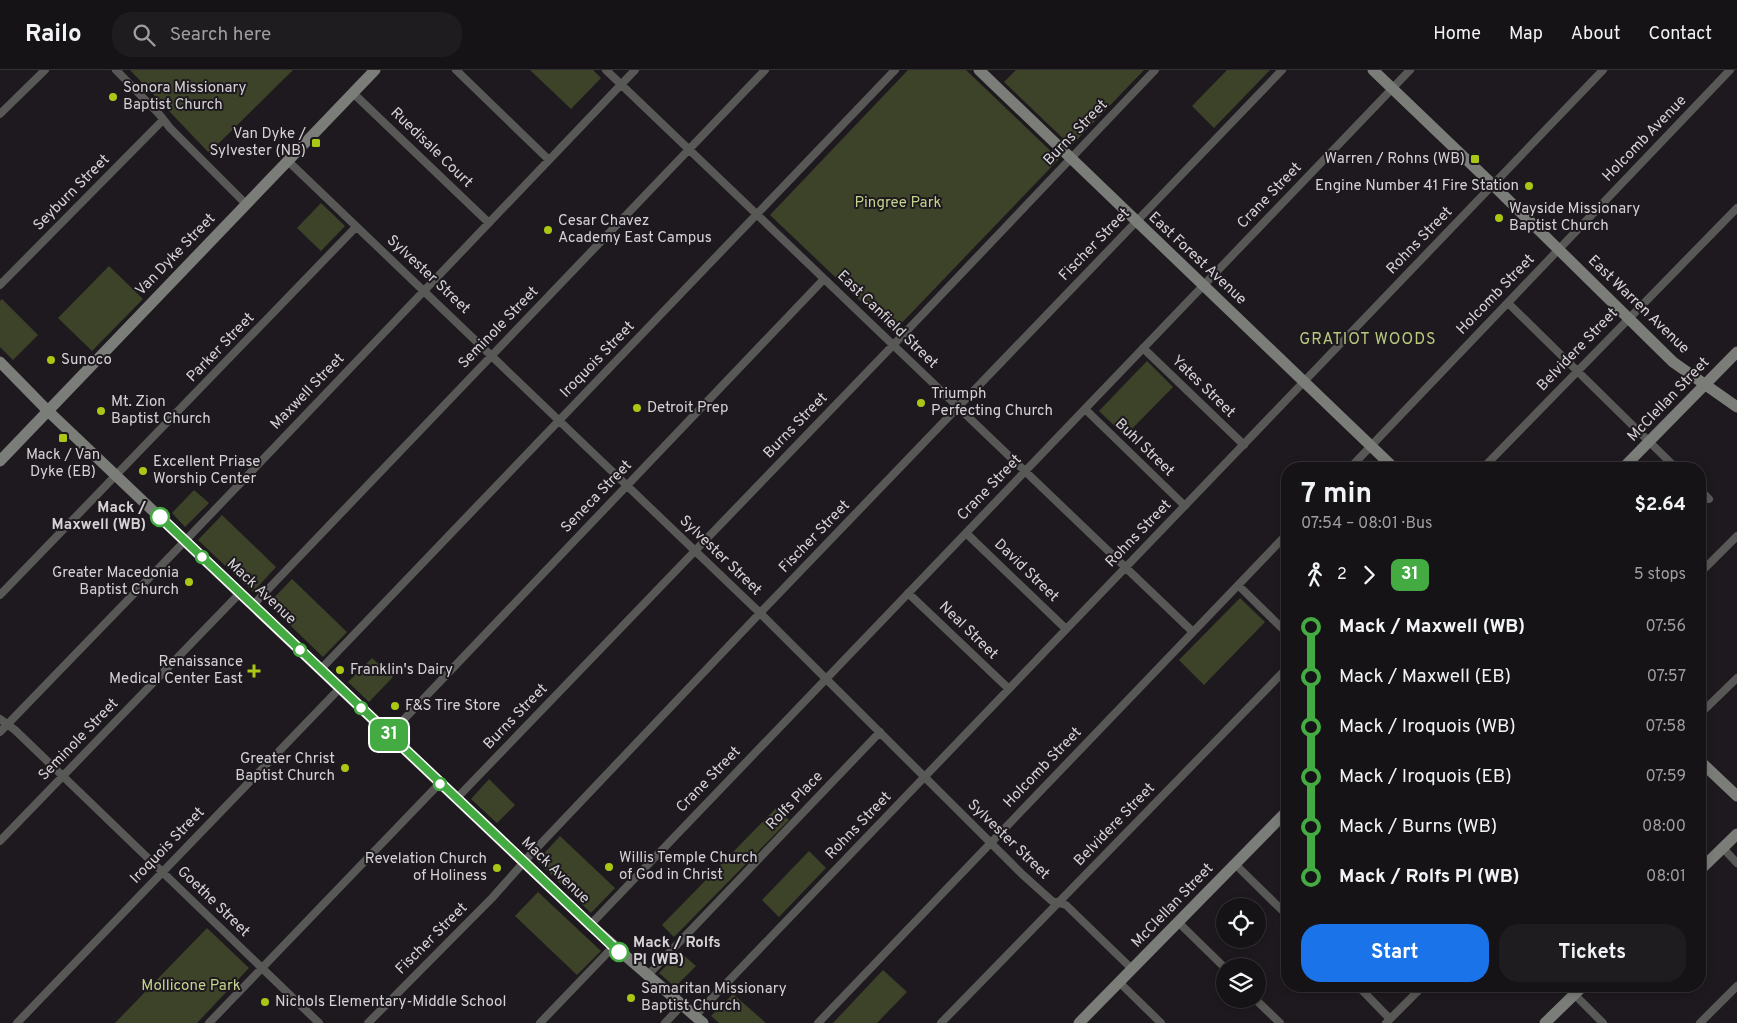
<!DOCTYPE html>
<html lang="en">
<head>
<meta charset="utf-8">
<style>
  :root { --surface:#161316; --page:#1f1c1f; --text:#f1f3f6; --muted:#9e9ea1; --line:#353235; --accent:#1a73e8 }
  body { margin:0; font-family:Overpass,sans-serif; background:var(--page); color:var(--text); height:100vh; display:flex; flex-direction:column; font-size:19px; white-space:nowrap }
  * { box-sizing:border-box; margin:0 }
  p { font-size:16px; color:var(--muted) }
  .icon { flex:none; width:28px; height:28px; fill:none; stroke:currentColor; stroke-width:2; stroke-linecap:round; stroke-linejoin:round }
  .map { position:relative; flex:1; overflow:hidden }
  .details { position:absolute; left:1281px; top:392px; width:425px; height:530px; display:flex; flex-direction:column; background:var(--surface); border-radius:20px; box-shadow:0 2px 8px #0003,0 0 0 1px var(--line) }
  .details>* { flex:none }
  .badge { padding:0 10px; border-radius:8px; font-size:18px; line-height:32px }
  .buttons { position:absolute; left:1216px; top:828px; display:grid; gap:10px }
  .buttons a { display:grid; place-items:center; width:50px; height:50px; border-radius:50%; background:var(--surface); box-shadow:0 2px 8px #0003,0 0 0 1px var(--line); font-size:25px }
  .map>.badge { position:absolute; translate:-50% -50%; box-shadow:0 0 0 2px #fff }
  .legs { display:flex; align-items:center; gap:8px; height:55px; padding:0 20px; font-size:16px }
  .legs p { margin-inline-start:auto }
  .summary { display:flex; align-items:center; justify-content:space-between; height:85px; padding:0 20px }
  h1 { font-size:28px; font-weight:700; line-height:38px }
  .action { display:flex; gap:10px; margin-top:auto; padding:10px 20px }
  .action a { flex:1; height:58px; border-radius:20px; background:var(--accent); color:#fff; font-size:20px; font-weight:700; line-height:58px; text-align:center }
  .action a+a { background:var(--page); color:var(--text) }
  ul { padding:0 20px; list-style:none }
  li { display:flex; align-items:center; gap:18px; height:50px; font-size:19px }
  li i { display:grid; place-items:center; width:8px; height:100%; margin:0 6px; background:currentColor }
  li i::after { content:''; width:12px; height:12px; margin:-6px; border:4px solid; border-radius:50%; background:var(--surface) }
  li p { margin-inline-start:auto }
  li:first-child i { background:linear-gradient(#0000 50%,currentColor 0) }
  li:last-child i { background:linear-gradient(currentColor 50%,#0000 0) }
  header { display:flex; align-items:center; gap:30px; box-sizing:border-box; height:70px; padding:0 25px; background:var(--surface); border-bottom:1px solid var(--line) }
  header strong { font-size:24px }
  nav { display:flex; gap:28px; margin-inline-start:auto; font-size:18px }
  .search { width:350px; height:45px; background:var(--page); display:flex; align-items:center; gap:12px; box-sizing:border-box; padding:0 18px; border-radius:20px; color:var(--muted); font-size:19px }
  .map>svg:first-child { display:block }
  .green { fill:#3c4328 }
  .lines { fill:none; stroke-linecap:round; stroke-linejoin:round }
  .street { stroke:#585956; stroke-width:8 }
  .secondary { stroke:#7b7d78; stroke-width:11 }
  .line-1-casing { stroke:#fff; stroke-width:11 }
  .line-1 { stroke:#44aa42; stroke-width:8 }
  .poi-dot { fill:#abc716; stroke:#1e191e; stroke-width:2 }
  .stop-1-dot { fill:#fff; stroke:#44aa42; stroke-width:2.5 }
  .labels { text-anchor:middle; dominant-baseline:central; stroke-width:4; stroke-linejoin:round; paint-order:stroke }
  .poi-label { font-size:15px; fill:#d5d2d5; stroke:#1e191e; text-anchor:start }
  .street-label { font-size:15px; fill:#d5d2d5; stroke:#1e191e }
  .park-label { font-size:15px; fill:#c3d48c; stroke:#1e191e }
  .stop-label { font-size:15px; font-weight:bold; fill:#d5d2d5; stroke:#1e191e; text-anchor:end }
  .neighbourhood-label { font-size:16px; letter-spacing:1px; fill:#b9ca7f; stroke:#1e191e }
</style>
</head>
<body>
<header>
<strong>Railo</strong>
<div class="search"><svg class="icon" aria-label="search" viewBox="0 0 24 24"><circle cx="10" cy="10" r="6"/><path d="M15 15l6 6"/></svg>Search here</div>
<nav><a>Home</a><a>Map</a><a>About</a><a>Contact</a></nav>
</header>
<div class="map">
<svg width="1737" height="953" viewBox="0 0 1737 953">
  <rect width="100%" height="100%" fill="#1e191e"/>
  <path class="green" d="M130,0H293L209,83Z
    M530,0H593L601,8L571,39Z
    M908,0H966L1059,89L893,262L770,145Z
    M1016,0H1144L1071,76L1004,12Z
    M1227,0H1270L1214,58L1192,36Z
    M321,133L345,156L321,181L297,158Z
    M109,196L143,229L92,281L58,248Z
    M2,229L38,265L13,290L0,277V231Z
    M1147,291L1173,317L1125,366L1099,341Z
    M194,420L209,433L185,457L172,443Z
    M222,445L276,497L253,522L198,470Z
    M292,509L347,562L323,587L268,534Z
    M1240,528L1265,552L1204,615L1179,590Z
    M372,588L393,607L369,632L348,612Z
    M489,709L515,735L497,753L471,729Z
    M776,738L789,750L674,867L662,855Z
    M560,766L615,818L591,843L537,791Z
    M809,781L826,798L779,847L762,830Z
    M538,822L601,881L577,905L515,846Z
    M207,858L249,898L197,953H115Z
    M680,882L696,896L675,917L659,903Z
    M883,900L907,922L877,953H833Z
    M733,924L766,953H719L711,946Z"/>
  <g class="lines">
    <path class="street" d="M116,0L159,44L170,58L246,134
      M456,0L549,90
      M606,0L1193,562
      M353,23L489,153
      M0,44L45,0
      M288,91L760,543L1023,805L1052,831L1066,835L1132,899
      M0,215L163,50
      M1508,233L1677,399
      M1143,278L1244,375
      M1085,339L1185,436
      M1349,399L1730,0
      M1482,399L1737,138
      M1700,420L1709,429
      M966,463L1066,559
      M1700,503L1737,466
      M1238,515L1288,564
      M908,523L1009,619
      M0,525L356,157
      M253,535L765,0
      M320,600L895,0
      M1700,644L1737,608
      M0,649L15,660L319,953
      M0,662L185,471L635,0
      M389,665L824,209
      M456,729L899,269L1155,0
      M0,771L240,523
      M1723,778L1737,793
      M1235,794L1288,846
      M1178,852L1225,898
      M590,855L1410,0
      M647,906L880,662
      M1119,912L1161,953
      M1358,916L1390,949
      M1566,916L1603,953
      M1255,929L1280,953
      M695,946L1603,0
      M17,953L340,618
      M209,953L440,713
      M368,953L492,828L531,784L760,543L1282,0
      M540,953L613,877
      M665,953L682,935
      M818,953L1288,463
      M941,953L1288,597
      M1386,953L1423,916
      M1700,953L1737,916"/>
    <path class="secondary" d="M979,0L1395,399
      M1373,0L1493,115L1673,292L1737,337
      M0,292L48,341L189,475L590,855L703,953
      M0,391L375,0
      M1622,399L1737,282
      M1700,691L1737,726
      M1700,800L1737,764
      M1079,953L1288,740
      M1545,953L1583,916"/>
  </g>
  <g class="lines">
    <g class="line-1-casing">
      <path id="line-1" d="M160,447L619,882"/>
    </g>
    <use href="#line-1" class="line-1"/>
  </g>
  <g class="poi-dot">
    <circle cx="113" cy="27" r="5"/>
    <rect x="311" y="68" width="10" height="10" rx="2.5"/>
    <rect x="1470" y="84" width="10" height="10" rx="2.5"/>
    <circle cx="1529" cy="116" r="5"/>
    <circle cx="1499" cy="148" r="5"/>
    <circle cx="548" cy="160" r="5"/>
    <circle cx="51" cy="290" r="5"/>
    <circle cx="921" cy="333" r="5"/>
    <circle cx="637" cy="338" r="5"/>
    <circle cx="101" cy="341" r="5"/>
    <rect x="58" y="363" width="10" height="10" rx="2.5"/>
    <circle cx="143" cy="401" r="5"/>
    <circle cx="189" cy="512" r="5"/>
    <circle cx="340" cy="600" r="5"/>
    <path d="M251.5 593.5h5v5h5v5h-5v5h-5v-5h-5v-5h5z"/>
    <circle cx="395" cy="636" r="5"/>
    <circle cx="345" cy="698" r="5"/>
    <circle cx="609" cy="797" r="5"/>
    <circle cx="497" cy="798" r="5"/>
    <circle cx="631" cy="928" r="5"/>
    <circle cx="265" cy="932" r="5"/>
  </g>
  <g class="stop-1-dot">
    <circle cx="160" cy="447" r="9"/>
    <circle cx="202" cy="487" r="6"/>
    <circle cx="300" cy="580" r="6"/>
    <circle cx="361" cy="638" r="6"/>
    <circle cx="440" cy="714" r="6"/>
    <circle cx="619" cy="882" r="9"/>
  </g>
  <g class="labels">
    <g class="poi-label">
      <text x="123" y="18">Sonora Missionary<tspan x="123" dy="17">Baptist Church</tspan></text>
      <text x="306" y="64" text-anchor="end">Van Dyke /<tspan x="306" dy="17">Sylvester (NB)</tspan></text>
      <text x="1465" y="89" text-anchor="end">Warren / Rohns (WB)</text>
      <text x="1519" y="116" text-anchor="end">Engine Number 41 Fire Station</text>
      <text x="1509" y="139">Wayside Missionary<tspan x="1509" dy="17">Baptist Church</tspan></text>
      <text x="558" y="151">Cesar Chavez<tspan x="558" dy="17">Academy East Campus</tspan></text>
      <text x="61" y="290">Sunoco</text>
      <text x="931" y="324">Triumph<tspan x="931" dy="17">Perfecting Church</tspan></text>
      <text x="111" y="332">Mt. Zion<tspan x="111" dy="17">Baptist Church</tspan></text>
      <text x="647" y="338">Detroit Prep</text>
      <text x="63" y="385" text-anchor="middle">Mack / Van<tspan x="63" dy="17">Dyke (EB)</tspan></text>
      <text x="153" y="392">Excellent Priase<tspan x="153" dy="17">Worship Center</tspan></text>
      <text x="179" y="503" text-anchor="end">Greater Macedonia<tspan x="179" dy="17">Baptist Church</tspan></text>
      <text x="243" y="592" text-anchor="end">Renaissance<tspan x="243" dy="17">Medical Center East</tspan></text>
      <text x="350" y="600">Franklin's Dairy</text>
      <text x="405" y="636">F&amp;S Tire Store</text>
      <text x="335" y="689" text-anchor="end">Greater Christ<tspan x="335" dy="17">Baptist Church</tspan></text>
      <text x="619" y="788">Willis Temple Church<tspan x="619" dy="17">of God in Christ</tspan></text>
      <text x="487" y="789" text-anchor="end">Revelation Church<tspan x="487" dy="17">of Holiness</tspan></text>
      <text x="641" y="919">Samaritan Missionary<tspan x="641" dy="17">Baptist Church</tspan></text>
      <text x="275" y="932">Nichols Elementary-Middle School</text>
    </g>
    <g class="street-label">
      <text transform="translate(1076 63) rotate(-46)">Burns Street</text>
      <text transform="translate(1645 69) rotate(-46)">Holcomb Avenue</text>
      <text transform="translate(431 78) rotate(44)">Ruedisale Court</text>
      <text transform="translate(72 123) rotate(-45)">Seyburn Street</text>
      <text transform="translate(1270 126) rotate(-46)">Crane Street</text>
      <text transform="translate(1420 171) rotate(-46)">Rohns Street</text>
      <text transform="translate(1095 175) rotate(-46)">Fischer Street</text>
      <text transform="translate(176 185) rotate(-46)">Van Dyke Street</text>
      <text transform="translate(1197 189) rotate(43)">East Forest Avenue</text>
      <text transform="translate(428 205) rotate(43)">Sylvester Street</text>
      <text transform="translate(1496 225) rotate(-46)">Holcomb Street</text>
      <text transform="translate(1638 235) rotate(44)">East Warren Avenue</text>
      <text transform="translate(887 250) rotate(44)">East Canfield Street</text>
      <text transform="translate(499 258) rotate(-46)">Seminole Street</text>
      <text transform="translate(221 278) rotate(-46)">Parker Street</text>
      <text transform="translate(1578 280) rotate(-46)">Belvidere Street</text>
      <text transform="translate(598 290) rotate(-46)">Iroquois Street</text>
      <text transform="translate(1203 317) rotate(44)">Yates Street</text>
      <text transform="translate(308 322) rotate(-46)">Maxwell Street</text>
      <text transform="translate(1669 330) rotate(-46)">McClellan Street</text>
      <text transform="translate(796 356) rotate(-46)">Burns Street</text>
      <text transform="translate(1144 378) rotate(44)">Buhl Street</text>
      <text transform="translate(990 418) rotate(-46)">Crane Street</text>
      <text transform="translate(597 427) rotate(-46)">Seneca Street</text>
      <text transform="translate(1139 464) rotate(-46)">Rohns Street</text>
      <text transform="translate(815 467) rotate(-46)">Fischer Street</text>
      <text transform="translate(720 486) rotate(44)">Sylvester Street</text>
      <text transform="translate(1026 501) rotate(44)">David Street</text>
      <text transform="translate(261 522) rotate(43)">Mack Avenue</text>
      <text transform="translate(968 561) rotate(44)">Neal Street</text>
      <text transform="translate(516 647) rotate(-46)">Burns Street</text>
      <text transform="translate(79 670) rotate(-46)">Seminole Street</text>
      <text transform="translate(1043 698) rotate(-46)">Holcomb Street</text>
      <text transform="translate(709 710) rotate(-46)">Crane Street</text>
      <text transform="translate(795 731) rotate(-46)">Rolfs Place</text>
      <text transform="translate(1115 755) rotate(-46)">Belvidere Street</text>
      <text transform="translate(859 756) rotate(-46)">Rohns Street</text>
      <text transform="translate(1008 770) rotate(44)">Sylvester Street</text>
      <text transform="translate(168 776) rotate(-46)">Iroquois Street</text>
      <text transform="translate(555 801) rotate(44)">Mack Avenue</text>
      <text transform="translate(213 832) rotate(44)">Goethe Street</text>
      <text transform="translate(1173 836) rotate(-46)">McClellan Street</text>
      <text transform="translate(432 869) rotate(-45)">Fischer Street</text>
    </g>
    <g class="park-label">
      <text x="898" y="133">Pingree Park</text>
      <text x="191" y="916">Mollicone Park</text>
    </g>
    <g class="stop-label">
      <text x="146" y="438">Mack /<tspan x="146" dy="17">Maxwell (WB)</tspan></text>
      <text x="633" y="873" text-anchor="start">Mack / Rolfs<tspan x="633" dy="17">Pl (WB)</tspan></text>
    </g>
    <g class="neighbourhood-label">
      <text x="1368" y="270">GRATIOT WOODS</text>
    </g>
  </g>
</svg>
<div class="buttons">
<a><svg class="icon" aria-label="locate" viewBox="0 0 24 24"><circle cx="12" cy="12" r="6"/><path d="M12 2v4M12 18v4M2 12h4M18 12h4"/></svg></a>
<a><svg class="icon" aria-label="layers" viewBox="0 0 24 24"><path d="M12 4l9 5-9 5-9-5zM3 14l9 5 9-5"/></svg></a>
</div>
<b class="badge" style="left:389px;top:665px;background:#44aa42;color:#fff">31</b>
<section class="details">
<div class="summary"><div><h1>7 min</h1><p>07:54 – 08:01 · Bus</p></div><b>$2.64</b></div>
<div class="legs"><svg class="icon" aria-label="walk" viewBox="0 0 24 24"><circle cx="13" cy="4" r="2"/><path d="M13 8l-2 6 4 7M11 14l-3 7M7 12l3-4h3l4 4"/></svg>2<svg class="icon" aria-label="forward" viewBox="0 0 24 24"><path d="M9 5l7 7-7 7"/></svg><b class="badge" style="background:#44aa42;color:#fff">31</b><p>5 stops</p></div>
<ul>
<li><i style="color:#44aa42"></i><b>Mack / Maxwell (WB)</b><p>07:56</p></li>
<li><i style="color:#44aa42"></i><span>Mack / Maxwell (EB)</span><p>07:57</p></li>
<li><i style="color:#44aa42"></i><span>Mack / Iroquois (WB)</span><p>07:58</p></li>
<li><i style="color:#44aa42"></i><span>Mack / Iroquois (EB)</span><p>07:59</p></li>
<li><i style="color:#44aa42"></i><span>Mack / Burns (WB)</span><p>08:00</p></li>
<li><i style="color:#44aa42"></i><b>Mack / Rolfs Pl (WB)</b><p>08:01</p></li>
</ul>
<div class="action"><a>Start</a><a>Tickets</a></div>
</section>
</div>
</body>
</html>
